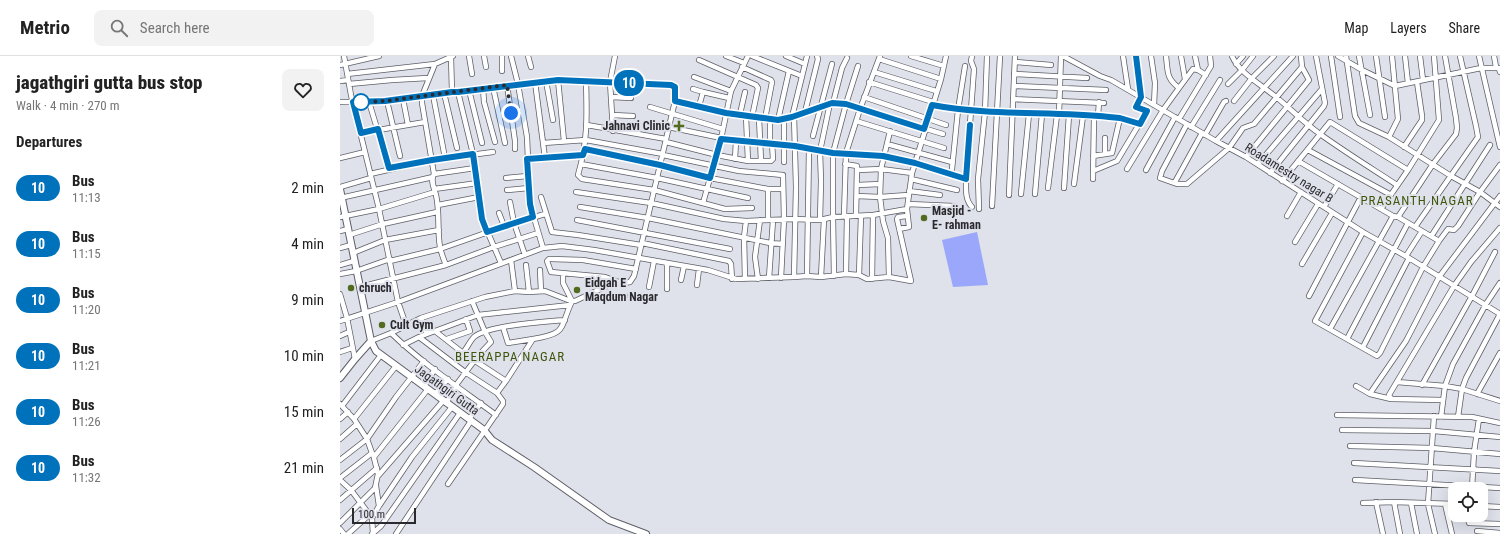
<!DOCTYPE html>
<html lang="en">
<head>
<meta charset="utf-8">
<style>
  :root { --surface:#fff; --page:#f2f2f2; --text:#222; --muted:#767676; --line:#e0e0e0 }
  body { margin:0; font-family:"Roboto Condensed",sans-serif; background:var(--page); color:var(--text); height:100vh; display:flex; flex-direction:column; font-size:15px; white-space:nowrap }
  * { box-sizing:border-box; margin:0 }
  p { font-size:13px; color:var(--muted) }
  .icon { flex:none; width:22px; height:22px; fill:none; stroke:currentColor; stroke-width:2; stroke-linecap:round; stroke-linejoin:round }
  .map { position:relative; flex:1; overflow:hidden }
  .side { display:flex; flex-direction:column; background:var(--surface); width:340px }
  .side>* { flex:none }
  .badge { padding:0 8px; border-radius:13px; font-size:14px; line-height:26px }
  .controls { position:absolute; left:1108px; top:426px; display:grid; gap:8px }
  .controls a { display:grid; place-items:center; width:40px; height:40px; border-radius:8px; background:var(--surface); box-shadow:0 4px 16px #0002; font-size:20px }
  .scale { position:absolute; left:12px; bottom:10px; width:64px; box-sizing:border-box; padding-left:4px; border:2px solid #2a2a2e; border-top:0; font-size:11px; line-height:14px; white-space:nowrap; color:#2a2a2e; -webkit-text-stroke:3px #dfe1eb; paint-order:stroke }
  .you { position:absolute; width:20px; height:20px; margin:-10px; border:3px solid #fff; border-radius:50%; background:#1a73e8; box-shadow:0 0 0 6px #1a73e833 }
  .map>.badge { position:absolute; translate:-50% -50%; box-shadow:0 0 0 2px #fff }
  h2 { padding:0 16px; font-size:15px; line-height:36px }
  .round { display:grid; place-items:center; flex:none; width:42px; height:42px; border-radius:8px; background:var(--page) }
  .head { display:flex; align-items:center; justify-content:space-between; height:68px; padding:0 16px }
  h1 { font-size:19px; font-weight:800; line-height:30px }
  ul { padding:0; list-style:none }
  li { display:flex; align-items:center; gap:12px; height:56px; padding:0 16px }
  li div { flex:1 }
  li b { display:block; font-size:15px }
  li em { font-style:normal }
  li .badge { min-width:44px; font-weight:700; text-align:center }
  header { display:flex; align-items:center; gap:24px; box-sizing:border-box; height:56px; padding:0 20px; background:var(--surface); border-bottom:1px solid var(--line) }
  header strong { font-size:19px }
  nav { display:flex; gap:22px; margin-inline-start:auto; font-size:14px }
  .search { width:280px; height:36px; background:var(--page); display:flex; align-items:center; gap:10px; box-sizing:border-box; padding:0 14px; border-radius:8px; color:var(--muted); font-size:15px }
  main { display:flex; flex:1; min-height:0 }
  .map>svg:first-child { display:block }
  .green { fill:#9aa7fa }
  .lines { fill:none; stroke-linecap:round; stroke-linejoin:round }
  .street-casing { stroke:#5d5f67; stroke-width:6 }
  .secondary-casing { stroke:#5d5f67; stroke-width:8 }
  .street { stroke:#fff; stroke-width:4.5 }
  .secondary { stroke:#fff; stroke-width:6 }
  .line-casing { stroke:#fff; stroke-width:9 }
  .line { stroke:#0072bc; stroke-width:6 }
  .walk { stroke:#2a2a2e; stroke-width:4; stroke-dasharray:0 7.2 }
  .stop-dot { fill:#fff; stroke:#0072bc; stroke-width:2 }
  .poi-dot { fill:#526b1e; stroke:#dfe1eb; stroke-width:1.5 }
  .labels { text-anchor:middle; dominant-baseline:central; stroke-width:4; stroke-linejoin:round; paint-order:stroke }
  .poi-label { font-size:12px; font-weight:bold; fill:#2a2a2e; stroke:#dfe1eb; text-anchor:start }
  .street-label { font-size:12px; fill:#2a2a2e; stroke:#dfe1eb }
  .neighbourhood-label { font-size:13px; letter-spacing:1px; fill:#3f560c; stroke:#dfe1eb }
</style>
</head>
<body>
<header>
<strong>Metrio</strong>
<div class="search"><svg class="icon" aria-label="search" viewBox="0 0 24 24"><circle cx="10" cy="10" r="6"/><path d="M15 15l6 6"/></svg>Search here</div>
<nav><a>Map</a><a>Layers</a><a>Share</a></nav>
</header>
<main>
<section class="side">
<div class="head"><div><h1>jagathgiri gutta bus stop</h1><p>Walk · 4 min · 270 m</p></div><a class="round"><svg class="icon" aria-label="heart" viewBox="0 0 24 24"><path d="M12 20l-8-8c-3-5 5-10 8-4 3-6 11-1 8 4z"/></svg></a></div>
<h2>Departures</h2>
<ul>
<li><span class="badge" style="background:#0072bc;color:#fff">10</span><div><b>Bus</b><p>11:13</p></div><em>2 min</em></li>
<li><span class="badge" style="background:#0072bc;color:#fff">10</span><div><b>Bus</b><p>11:15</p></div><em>4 min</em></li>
<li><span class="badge" style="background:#0072bc;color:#fff">10</span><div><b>Bus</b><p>11:20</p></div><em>9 min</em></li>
<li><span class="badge" style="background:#0072bc;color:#fff">10</span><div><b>Bus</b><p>11:21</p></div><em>10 min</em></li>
<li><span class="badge" style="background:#0072bc;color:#fff">10</span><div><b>Bus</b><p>11:26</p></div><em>15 min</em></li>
<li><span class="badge" style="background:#0072bc;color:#fff">10</span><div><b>Bus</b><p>11:32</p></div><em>21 min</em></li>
</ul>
</section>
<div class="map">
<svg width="1160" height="478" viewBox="0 0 1160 478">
  <rect width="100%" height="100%" fill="#dfe1eb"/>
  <path class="green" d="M637,176L648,229L613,231L602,184Z"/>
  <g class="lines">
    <g class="street-casing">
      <path id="street" d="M4,0L11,39L39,153L58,246L66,269
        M129,0L132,18
        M144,0L146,11
        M162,0V15
        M171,0L178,28L187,81L190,148L203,192
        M188,0L191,11
        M386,0L404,7
        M412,0L462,20
        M446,0L465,8
        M540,0L520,53L603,78
        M571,0L604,10
        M632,0L631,5L634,13L626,123C626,133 625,144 632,151
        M723,0L760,20L771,24L876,85L906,101L1023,176L1069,202L1160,258
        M783,0L788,33
        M811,0L815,27L814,49
        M826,0C828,16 826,22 839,32L853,13L858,14L866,19
        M841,0L845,23
        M855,0L858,14
        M892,0C899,17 922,29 936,41C951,53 964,67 980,78C1005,96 1031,112 1057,129
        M991,0L1000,61
        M998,0L1022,14L1055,30L1141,12H1160
        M1006,0L1015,60L1019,67L1049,81L1111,120L1140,136L1160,151
        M1019,0L1030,59
        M1036,0L1045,61
        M1065,0L1068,27
        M1080,0L1083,24
        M1139,0L1160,91
        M1154,0L1156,11L1159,13L1160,16
        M111,1L112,36
        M539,3L601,23
        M359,4L416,29L418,32L412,61
        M675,6L711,9
        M896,8L903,0
        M0,9L39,0
        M402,11L431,24L432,26L425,63
        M534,16L596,35
        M7,18L95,8
        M674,18L747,22
        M354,21L391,35
        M218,24L224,85
        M246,24C247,59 248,85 238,119L242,123L314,134L385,153L412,152
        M0,25L8,24
        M206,25L213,64
        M195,26L205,102
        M529,26L593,46
        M9,28L52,24L88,22
        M888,28L902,14L913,0
        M167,29L175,85V93
        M674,30L766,34
        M153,31L165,87
        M143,32L144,46L155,86
        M353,33L363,36
        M129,34L142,87
        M118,36L133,98L142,163L161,207
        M104,37L117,92
        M93,39L105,102
        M271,41L291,42
        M524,41L606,69
        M63,43L68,69
        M673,43L764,47
        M47,45L60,100
        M894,45L912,22L934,0
        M0,46L45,45L112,36H118L218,24L331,29L335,31V45L386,57L438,64L452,61L493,47L506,48L520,53L506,97L504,160
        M29,46L49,112
        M493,47L502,12L507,2
        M592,49L618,54L780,62L772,97L753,100
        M359,50L363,36L389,42
        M310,51L383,73
        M465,56L478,3L477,0
        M400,58L405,36
        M719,58L721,0
        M272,59L293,60
        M406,60L408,105
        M454,60L456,131L454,221
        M758,60L759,46
        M452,61L467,0
        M419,62L421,105
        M780,62L800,69
        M430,63V87
        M444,63V106
        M839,63L871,10L870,0
        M438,64L449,15
        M516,65L604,92
        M309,67L396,85L455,89L493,97L543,100L575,107L626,123
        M847,68L822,115L820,122L837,128H847L889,92L903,72L914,68L962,11
        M247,69L326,83
        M273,69L295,70
        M851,71L880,24
        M273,75L270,26L275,0
        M21,77L85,66
        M865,79L884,46L886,45
        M473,80L492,8
        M1049,81L1058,63L1052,0
        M876,85L953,0
        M326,86L377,99
        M203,87L246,84L323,98
        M547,88L612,106
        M1064,91L1082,64V60L1077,26
        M245,93L320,109L370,122L428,133V164
        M968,94L1051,139
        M765,98V82
        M323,99L399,115L443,119L444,163L441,222
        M377,99L408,105H431L433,103L432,87
        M906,101L969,24L962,11L961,0
        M0,102L25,96
        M187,103L243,99
        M395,103L396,85
        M958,105L1053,160L1058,161L1099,185
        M241,108L317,122L408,142
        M505,108L517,110L516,160
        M918,108L982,33
        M612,113L618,54L625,10
        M787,113L823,54L839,32
        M518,114L541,113L572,117
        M806,114L835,61
        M753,115L777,105L807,55L796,51L801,41L796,0
        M930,117L984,50L985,47L976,0
        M30,118L92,104L153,96
        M94,118L135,112
        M166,122L188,120
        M571,123L617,134
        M753,123L754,60
        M942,125L990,66L1068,114
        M835,126L862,77
        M734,128L743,60
        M518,129L540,128
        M0,131L31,122
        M708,132L717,59
        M724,132L729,59
        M94,133L138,127
        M428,133H443
        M167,134L189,132
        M569,135L600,139
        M236,136L311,147L384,163L406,165L404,181L405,223
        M681,138L689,58
        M695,138L702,58
        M669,139L675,0
        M517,140L540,141L568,139
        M201,141L212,176L238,179L301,189
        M0,142L93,121
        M170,146L174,167L185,199
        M363,147L381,83L391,35L408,0
        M568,148L614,150
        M98,149L139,141
        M652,150L660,0
        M240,151L308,162L430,187L443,188
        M984,151L998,128
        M639,153L638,123L645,56L647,0
        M1041,153L1068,114L1099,64L1094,0
        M159,157L164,170
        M947,160L961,136
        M0,161L39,153L95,136
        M1058,161L1093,108L1116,78L1117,72L1116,62L1105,0
        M237,164L390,193
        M480,164L481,125L480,95L490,47
        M406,165L455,163L480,164L493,161L533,159L567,153L572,117L601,23L606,0
        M1075,171L1138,81L1136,70L1120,0
        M559,173L569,171L567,153
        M0,175L8,173
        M1023,176L975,265L1037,300L1040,297L1083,211L1099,185L1108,173L1114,174L1118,170L1140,136L1160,109
        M9,179L43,168L97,156
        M1092,179L1150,89
        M955,186L978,148
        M302,187L389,205L391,208L392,223
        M0,192L11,189
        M13,197L45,184L99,174
        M1066,200L1082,175
        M171,204L175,235
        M50,205L100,193L174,167L205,158
        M962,208L992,157
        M0,209L14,205
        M106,209C104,204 101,197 100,191C97,174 100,156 96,139C94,132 90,124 94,118L82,47V40L95,8L113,0
        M186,209L189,236
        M200,214L201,235
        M0,218L16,215L50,203
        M506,218L507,160
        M519,219L521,160
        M467,220L469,93
        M494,220L493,161V97L506,48L518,10
        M481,221L484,163
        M549,221L548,182L543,165L540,141L541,113L550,75
        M429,222L433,164
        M418,223L415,201L420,164
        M532,223L533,159
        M341,224L344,210
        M279,226L265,221L211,216L207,205L209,203H211L243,204L296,213
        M357,229L359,213
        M20,231L106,209L154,191L198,177
        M309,231L314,205
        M327,233V207
        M0,238L7,262L15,303
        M248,238L254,241L285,240
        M969,240L1021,141
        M132,245L145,276L151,286L134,304
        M81,262L87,278
        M0,265L58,246L203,192L222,190L254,194L368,214L396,223L454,221L467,220L481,221L506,218L519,219L527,223L549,221L571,225L557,163L558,161L567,160
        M163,271L168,287L193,283
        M990,273L1053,160
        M95,275L123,297
        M51,277C83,308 121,333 156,359
        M0,280L9,276
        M79,281L138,259L230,249
        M107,283L130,275L126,263
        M1007,283L1068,167
        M31,285L51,277L81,262L145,241L175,235L189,236L205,235L228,244L235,245L269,229L279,226L285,227L290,226L294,220L335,45
        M63,289L79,281L125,316L157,337L163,345V348L108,428
        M1023,291L1069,202
        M0,296L12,292
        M166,325L193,283C228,277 219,273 232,245L223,227V218
        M1057,326L1105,330L1122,333L1160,345
        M116,329L135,304
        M1082,329L1132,240L1155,196
        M84,330L95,313
        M1016,330L1030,338L1031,336L1066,285L1099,221L1160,140
        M157,337L166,325L123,297C127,292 130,285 134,281C149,269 204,266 225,264
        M95,338L108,323
        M1030,338L1051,343
        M1137,338L1160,297
        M1103,344L1052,343L1050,341L1049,339L1114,230L1131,206L1160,172
        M106,347L117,330
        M0,348L14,363
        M2,350L41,299
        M997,359L1132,361L1160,367
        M1094,360L1088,448L1095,478
        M1101,361L1105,330L1113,308L1146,248L1160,227
        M1118,361L1122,333L1126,322L1160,258
        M0,363L8,356
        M129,363L141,347
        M1002,374L1094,375L1160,381
        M0,383L17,368
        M1010,390L1092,392L1160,398
        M34,401L88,333
        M0,404L27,383L14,363L56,310
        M1014,407L1160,415
        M38,420L104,344
        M0,422L32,397L27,383L56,341L84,305
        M0,424L11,434L32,462
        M1015,424L1160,432
        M36,430L39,450
        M1132,433L1134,396L1139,363
        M0,444L37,412
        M1036,446L1043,478
        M1054,446L1060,478
        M1023,447L1054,446L1115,448
        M1071,447L1077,478
        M1105,448L1112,478
        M1141,450L1160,451
        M1127,459L1129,467L1160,468
        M0,467L35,432L38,418L33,398
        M0,473L4,478
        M1137,475L1160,477
        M8,478L30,458
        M32,478L41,470L120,357
        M33,478L32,462L39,450L72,401L112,351
        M56,478L131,365"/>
    </g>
    <g class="secondary-casing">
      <path id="secondary" d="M0,133L31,285L36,295L144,374L152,384L194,411L269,464L306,478
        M0,322L15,303L31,285"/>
    </g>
    <use href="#street" class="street"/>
    <use href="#secondary" class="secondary"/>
  </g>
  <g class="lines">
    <g class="line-casing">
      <path id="line" d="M630,69L626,123L575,107L543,100L493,97L455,90L381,83L370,122L320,109L245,93L243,99L187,103L190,148L193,161L147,176L142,163L133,98L92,104L49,112L38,73L21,77L13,46L45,45L112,36H118L218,24L331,29L335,31V45L386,57L438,64L452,61L492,47L506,48L584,73L592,49C650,60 710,55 769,61L780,62L800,68L807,55L796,51L801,41L796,0"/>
    </g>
    <use href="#line" class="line"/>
    <path class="walk" d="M21,46L45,45L167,29L171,57"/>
  </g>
  <circle class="stop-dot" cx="21" cy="46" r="8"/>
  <g class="poi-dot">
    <path d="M337 64h4v4h4v4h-4v4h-4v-4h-4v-4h4z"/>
    <circle cx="584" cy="162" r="4"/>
    <circle cx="11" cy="232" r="4"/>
    <circle cx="237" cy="234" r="4"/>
    <circle cx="42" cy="269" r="4"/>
  </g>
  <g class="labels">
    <g class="poi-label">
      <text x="330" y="70" text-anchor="end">Jahnavi Clinic</text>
      <text x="592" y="155">Masjid -<tspan x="592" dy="14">E- rahman</tspan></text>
      <text x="245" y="227">Eidgah E<tspan x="245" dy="14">Maqdum Nagar</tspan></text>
      <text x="19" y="232">chruch</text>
      <text x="50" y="269">Cult Gym</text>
    </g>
    <g class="street-label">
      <text transform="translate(949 117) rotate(32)">Roadamestry nagar B</text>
      <text transform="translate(107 334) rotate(36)">Jagathgiri Gutta</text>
    </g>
    <g class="neighbourhood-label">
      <text x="1077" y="144">PRASANTH NAGAR</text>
      <text x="170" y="300">BEERAPPA NAGAR</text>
    </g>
  </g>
</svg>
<div class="controls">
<a><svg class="icon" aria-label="locate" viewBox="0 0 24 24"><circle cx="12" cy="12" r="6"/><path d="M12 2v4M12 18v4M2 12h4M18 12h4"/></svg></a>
</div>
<div class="scale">100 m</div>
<div class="you" style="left:171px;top:57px"></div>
<b class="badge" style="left:289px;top:27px;background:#0072bc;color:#fff">10</b>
</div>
</main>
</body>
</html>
